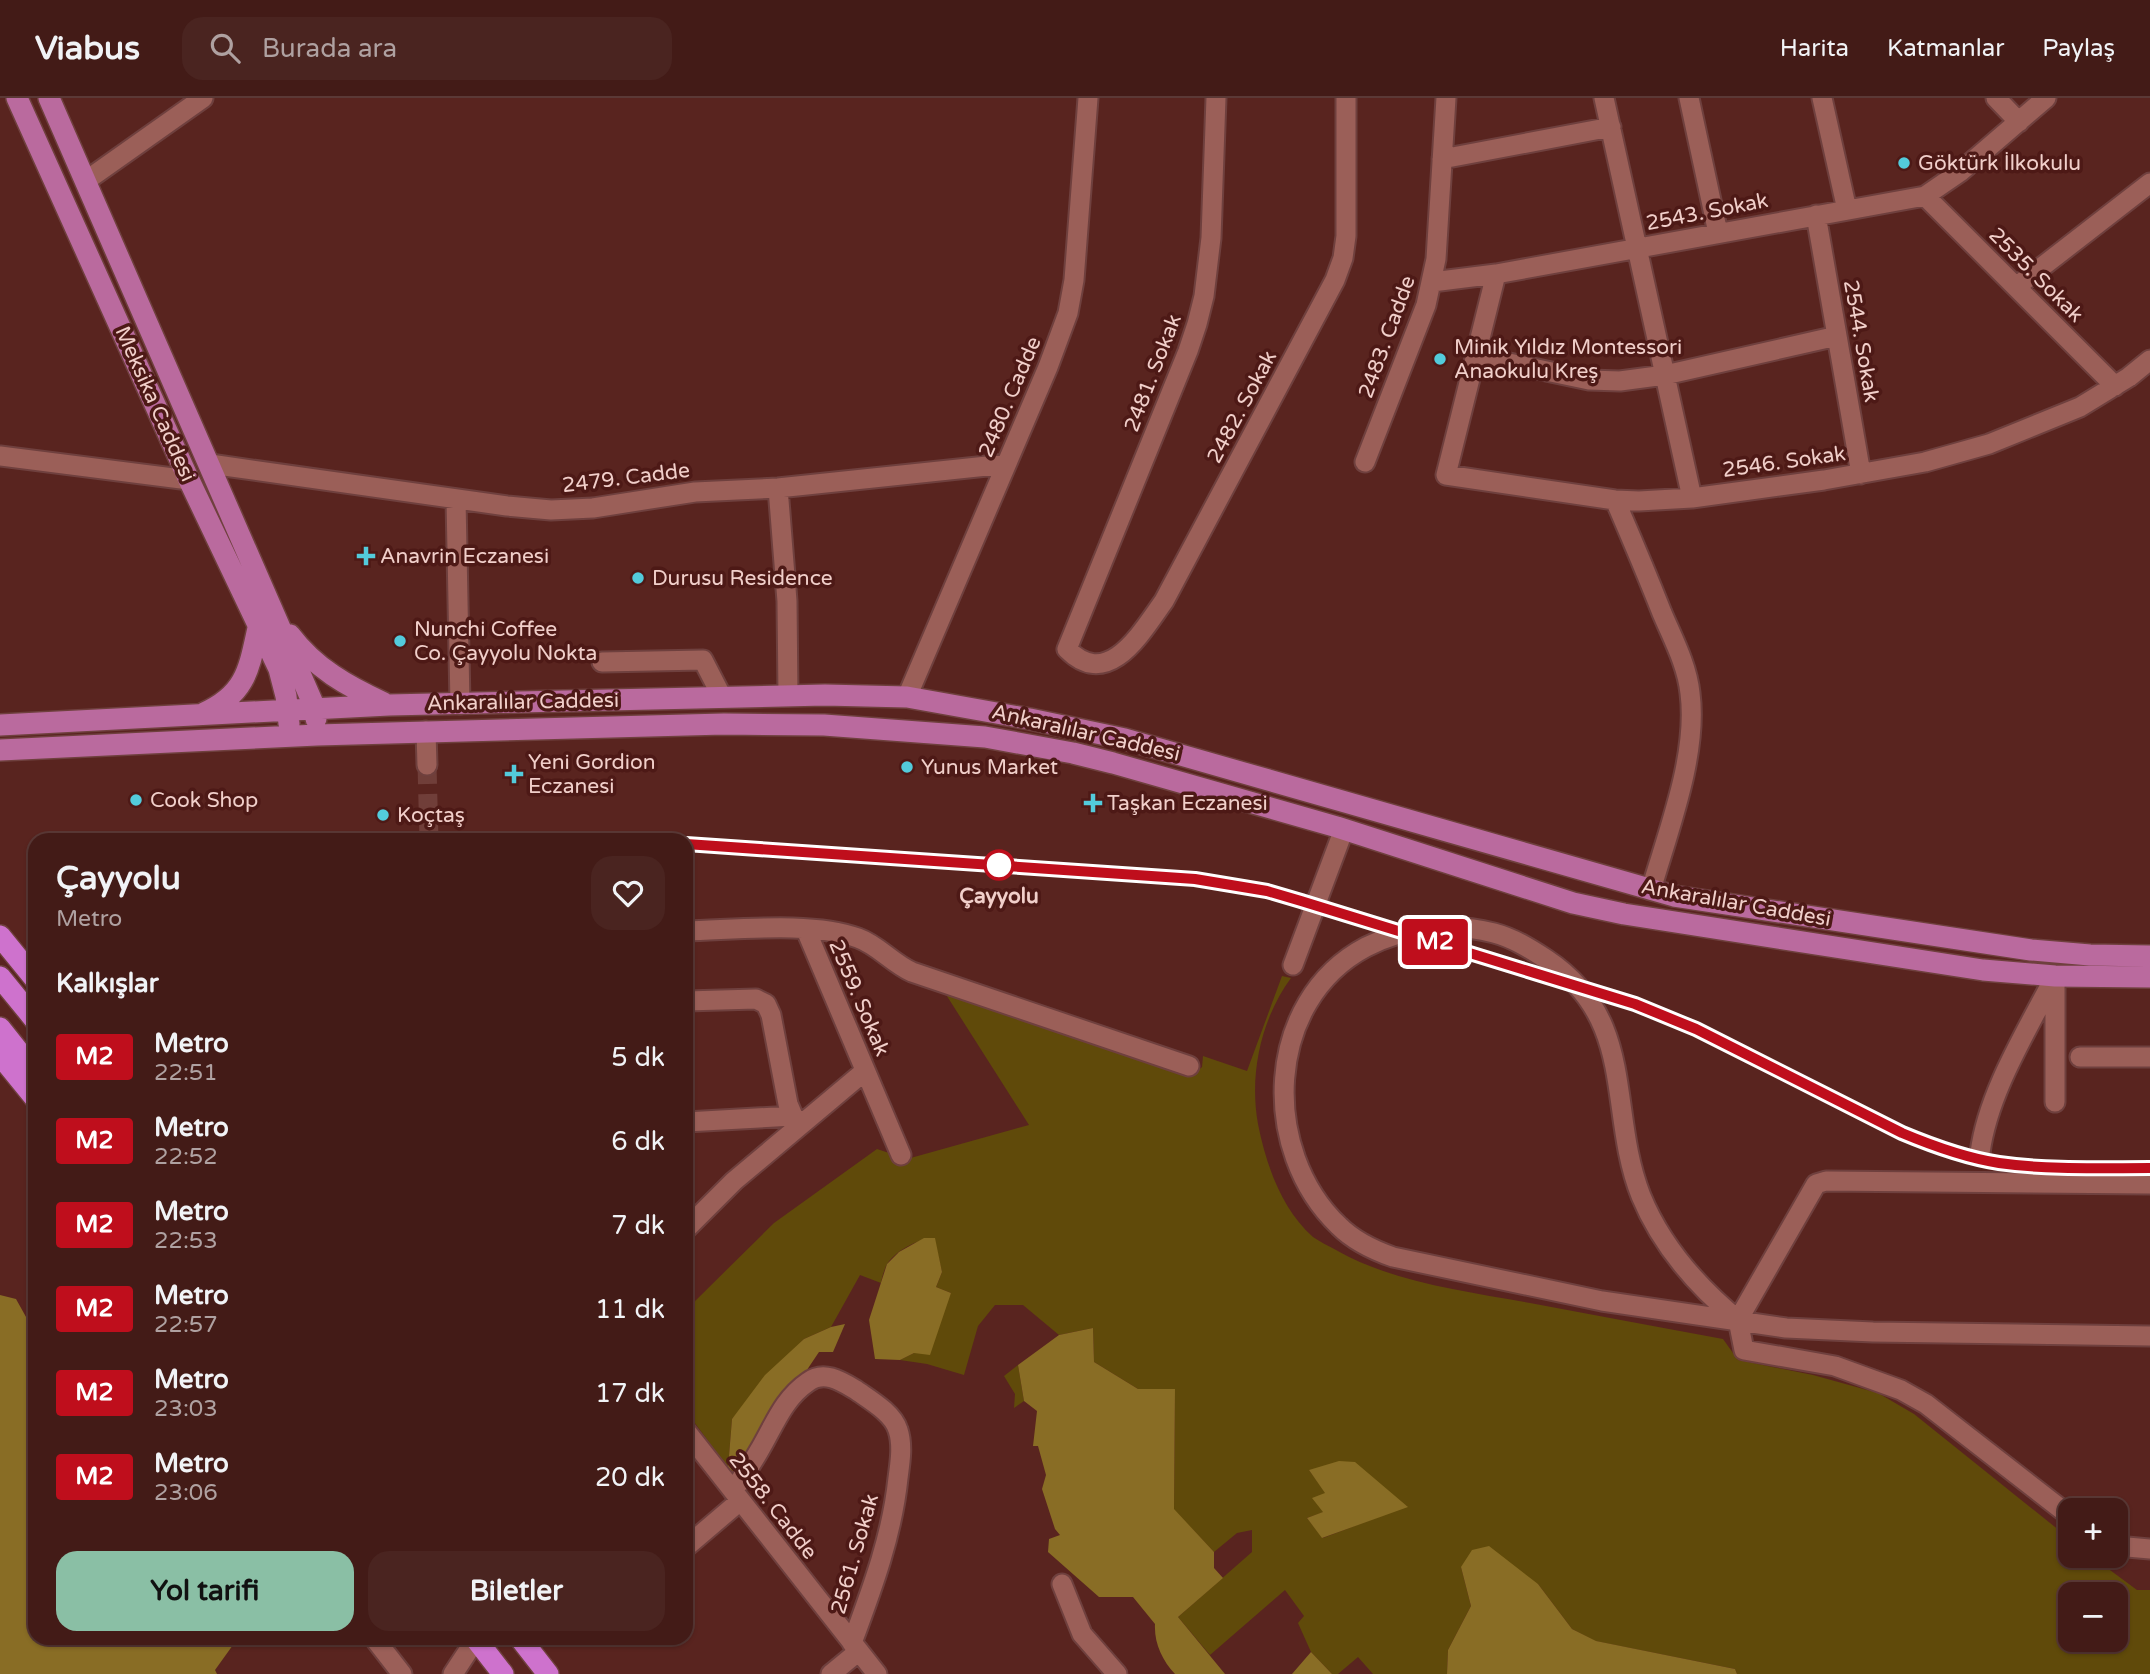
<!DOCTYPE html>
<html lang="tr">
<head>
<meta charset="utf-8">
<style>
  :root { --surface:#431b17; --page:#4a2420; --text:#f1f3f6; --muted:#afa1a1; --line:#5b3936; --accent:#8abfa5 }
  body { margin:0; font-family:"Varela Round",sans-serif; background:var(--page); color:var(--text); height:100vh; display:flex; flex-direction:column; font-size:26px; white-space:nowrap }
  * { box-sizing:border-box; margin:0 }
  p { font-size:23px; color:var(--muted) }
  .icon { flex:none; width:38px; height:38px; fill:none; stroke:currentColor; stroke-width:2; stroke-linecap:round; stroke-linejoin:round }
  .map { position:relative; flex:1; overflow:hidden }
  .sheet { position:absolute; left:28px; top:735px; width:665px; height:812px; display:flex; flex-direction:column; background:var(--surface); border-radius:21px; box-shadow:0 2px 5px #0004,0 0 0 2px var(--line) }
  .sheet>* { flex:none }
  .badge { padding:0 14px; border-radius:5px; font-size:24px; line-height:46px }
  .fabs { position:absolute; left:2058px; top:1400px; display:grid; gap:14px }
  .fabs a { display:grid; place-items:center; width:70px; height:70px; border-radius:14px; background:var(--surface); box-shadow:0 2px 5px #0004,0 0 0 2px var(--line); font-size:35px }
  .map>.badge { position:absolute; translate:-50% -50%; box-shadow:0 0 0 4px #fff }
  h2 { padding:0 28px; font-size:26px; line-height:63px }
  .round { display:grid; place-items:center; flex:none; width:74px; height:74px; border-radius:21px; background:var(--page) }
  .summary { display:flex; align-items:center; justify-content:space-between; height:119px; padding:0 28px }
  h1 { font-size:33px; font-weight:800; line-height:52px }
  .primary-button { display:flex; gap:14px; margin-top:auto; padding:14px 28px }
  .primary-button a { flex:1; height:80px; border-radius:21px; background:var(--accent); color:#111; font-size:28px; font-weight:800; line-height:80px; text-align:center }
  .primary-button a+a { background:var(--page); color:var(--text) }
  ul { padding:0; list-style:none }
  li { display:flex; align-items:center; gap:21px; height:84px; padding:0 28px }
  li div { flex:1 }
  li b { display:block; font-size:26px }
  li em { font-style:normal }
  li .badge { min-width:77px; font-weight:700; text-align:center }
  header { display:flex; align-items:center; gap:42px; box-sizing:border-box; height:98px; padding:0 35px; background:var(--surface); border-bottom:2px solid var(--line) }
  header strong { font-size:33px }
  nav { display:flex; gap:38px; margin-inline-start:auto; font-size:24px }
  .search { width:490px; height:63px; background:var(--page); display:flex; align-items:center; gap:18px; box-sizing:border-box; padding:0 24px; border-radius:21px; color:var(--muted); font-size:26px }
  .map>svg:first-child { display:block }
  .green { fill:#604a0a; fill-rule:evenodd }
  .forest { fill:#896d25 }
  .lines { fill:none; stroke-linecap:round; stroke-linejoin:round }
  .minor-tunnel { stroke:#703e39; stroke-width:19; stroke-dasharray:19 10; stroke-linecap:butt }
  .minor-casing { stroke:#6f403e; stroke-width:23 }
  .major-casing { stroke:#6f403e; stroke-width:24 }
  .highway-casing { stroke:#6f403e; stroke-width:24 }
  .minor { stroke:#9b5f58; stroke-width:19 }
  .major { stroke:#ba6a9e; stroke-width:21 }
  .highway { stroke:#ce72cd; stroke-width:21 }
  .line-casing { stroke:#fff; stroke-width:16 }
  .line { stroke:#bf0e1c; stroke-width:10 }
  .poi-dot { fill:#53cbdb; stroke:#4d1916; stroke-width:2.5 }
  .stop-dot { fill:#fff; stroke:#bf0e1c; stroke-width:3.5 }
  .labels { text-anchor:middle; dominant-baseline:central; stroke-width:7; stroke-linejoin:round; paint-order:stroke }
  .poi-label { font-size:21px; fill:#f1cfca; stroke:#4d1916; text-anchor:start }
  .street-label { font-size:21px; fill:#f1cfca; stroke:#4d1916 }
  .stop-label { font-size:21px; font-weight:bold; fill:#f1cfca; stroke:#4d1916 }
</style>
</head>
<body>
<header>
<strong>Viabus</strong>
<div class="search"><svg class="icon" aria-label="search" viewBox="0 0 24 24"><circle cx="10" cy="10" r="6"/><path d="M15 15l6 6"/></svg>Burada ara</div>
<nav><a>Harita</a><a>Katmanlar</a><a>Paylaş</a></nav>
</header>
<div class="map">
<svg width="2150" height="1576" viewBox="0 0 2150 1576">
  <rect width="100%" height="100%" fill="#59241f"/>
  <path class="green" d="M1282,878L1291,880C1261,921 1249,976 1258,1026C1266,1066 1281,1111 1313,1139C1320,1144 1329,1148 1336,1152C1394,1185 1465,1193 1530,1205C1594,1217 1658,1229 1723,1241L1738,1262L1813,1277L1878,1295L1914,1316L2070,1441V1458H2091L2137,1492H2150V1576H1737L1735,1571L1595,1543L1572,1531L1538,1486L1461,1469L1471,1508L1448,1552L1447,1576H1373L1358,1559L1338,1576H1332L1311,1554L1298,1525L1304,1518L1285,1492L1210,1557L1178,1519L1252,1454V1432L1237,1435L1214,1454L1174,1412L1175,1291H1138L1094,1264L1093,1230L1059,1237L1023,1207H995L978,1228L964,1277L927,1266L900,1262L914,1255L951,1195L936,1189L942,1174L934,1140C918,1141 894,1153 886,1168C884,1173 882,1179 881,1185L860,1177L831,1229L804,1241L732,1321L728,1370L686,1313V1212L774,1125L877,1051L907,1061L1029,1027L945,895L1194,976L1202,969L1203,958L1247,973ZM1309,1372L1407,1408L1323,1440L1307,1420L1324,1414L1326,1395ZM2070,1496H2116V1542H2070Z
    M1018,1267L1024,1303L1014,1310L1015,1296L1004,1278Z"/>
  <path class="forest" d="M924,1140H935L942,1174L936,1189L951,1195L930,1257L914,1255L900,1262L875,1261L869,1222L887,1166L899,1154Z
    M0,1197L16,1201L35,1235V1540H238L215,1572L217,1576H0Z
    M845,1226L833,1254H819L737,1376L728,1370L732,1321L765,1277L804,1241L831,1229Z
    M1093,1230L1094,1264L1138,1291H1175L1174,1411L1214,1454V1470L1223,1480L1178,1519L1225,1576H1175C1162,1562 1154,1545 1155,1526L1133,1499H1099L1048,1454L1049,1441L1060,1437L1055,1431L1042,1391L1046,1377L1038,1348H1033L1037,1313L1024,1303L1018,1267L1059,1237Z
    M1339,1363L1355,1364L1408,1409L1322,1440L1307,1420L1323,1414L1312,1400L1325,1395L1309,1372Z
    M1489,1448L1538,1486L1572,1531L1596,1543L1735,1571L1737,1576H1447L1448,1552L1471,1508L1461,1469L1472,1452Z
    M1311,1554L1332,1576H1292Z"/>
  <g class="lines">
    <path class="minor-tunnel" d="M427,667L429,742"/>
    <g class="minor-casing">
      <path id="minor" d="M1216,0L1211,140L1204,198L1197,226L1188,253L1067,551C1108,593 1141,535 1164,503L1335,182L1343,160L1346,138V0
        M1604,0L1692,400
        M1689,0L1718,135
        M1822,0L1847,112
        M1996,0L2019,24
        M1442,61L1611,29
        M87,82L203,0
        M1925,98L2115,288
        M1816,117L1861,376
        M1496,176L1446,377L1615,402L1639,403L1692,400L1824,382L1925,364L1989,346L2080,309L2129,279L2150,262
        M1432,184L1496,176L1925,98L1960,74L2046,0
        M2016,189L2150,85
        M1476,258L1589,282L1620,283L1665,277L1837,238
        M0,358L189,382
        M1365,364L1426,207L1436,161L1446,0
        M210,366L507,408L551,412L593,410L695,394L778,390L1006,366
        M778,390L787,503L788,598
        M456,401L460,606
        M1615,402C1631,439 1647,477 1662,515C1673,541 1687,567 1690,595C1698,657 1668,733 1651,792
        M602,564L703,562L722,599
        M907,599L1048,269L1068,215L1074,182L1088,0
        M426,633L427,667
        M806,832L901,1057
        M686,833C735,832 812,823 858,840C878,847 892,865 912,874L1189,968
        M1293,867L1344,731
        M2055,883V1004
        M686,903L756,901L766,906L771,917L788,1006L793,1018L802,1025
        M2080,959H2150
        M686,1024L793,1018
        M1980,1055C1988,994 2027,933 2055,878
        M686,1131L734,1083L865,973
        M1738,1222C1698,1189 1661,1147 1641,1098C1607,1012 1638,922 1546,861C1529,850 1513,840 1494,835C1451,824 1405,829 1366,849C1264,903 1260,1053 1339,1128C1354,1143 1373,1152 1393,1159L1602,1203L1786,1230L1873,1234L2150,1238
        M686,1333L877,1576
        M733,1393C742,1380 751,1367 759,1353C774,1328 783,1301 808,1284C824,1272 841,1283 856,1292C870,1302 893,1315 898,1332C903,1347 900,1365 898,1380C892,1438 872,1491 852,1545
        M2070,1418L1926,1306L1901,1292L1835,1268L1744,1252L1738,1222L1816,1086L1826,1083L2150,1086
        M2116,1448L2150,1451
        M686,1449L740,1403
        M1062,1486L1082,1536L1117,1576
        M374,1540L402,1576
        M453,1576L476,1541
        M831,1576L859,1553"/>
    </g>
    <g class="major-casing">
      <path id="major" d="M17,0L189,382L279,571L286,598L289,626
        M49,0L315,610L316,621
        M290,537C315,570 347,588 384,605
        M204,615C246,596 249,571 258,530
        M0,627L389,607L825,597L907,599L1030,621L1125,641L1674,798L2031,852L2090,857L2150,858
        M0,652L317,637L724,626L824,627L985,639L1073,655L1113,665L1337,729L1573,805L1624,816L1983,872L2055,878L2150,879"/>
    </g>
    <g class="highway-casing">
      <path id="highway" d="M0,838L35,881
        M0,879L35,922
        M0,930L35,974
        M0,957L35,1000
        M475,1540L503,1576
        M520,1540L548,1576"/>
    </g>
    <use href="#minor" class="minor"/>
    <use href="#major" class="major"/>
    <use href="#highway" class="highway"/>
  </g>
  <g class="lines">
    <g class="line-casing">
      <path id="line" d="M686,746L1195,781L1267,793L1301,803L1635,906L1696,931L1902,1035C1933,1048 1966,1060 1999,1065C2049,1072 2100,1070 2150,1070"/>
    </g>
    <use href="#line" class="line"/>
  </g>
  <g class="poi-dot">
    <circle cx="1904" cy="65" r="7"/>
    <circle cx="1440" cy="261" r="7"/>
    <path d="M362.5 447.5h7v7h7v7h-7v7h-7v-7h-7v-7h7z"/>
    <circle cx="638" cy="480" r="7"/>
    <circle cx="400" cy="543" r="7"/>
    <circle cx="907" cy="669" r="7"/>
    <path d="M510.5 665.5h7v7h7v7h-7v7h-7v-7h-7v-7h7z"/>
    <circle cx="136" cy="702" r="7"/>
    <path d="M1089.5 694.5h7v7h7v7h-7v7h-7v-7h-7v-7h7z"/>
    <circle cx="383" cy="717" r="7"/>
  </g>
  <circle class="stop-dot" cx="999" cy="767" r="14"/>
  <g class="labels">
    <g class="poi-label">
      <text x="1918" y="65">Göktürk İlkokulu</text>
      <text x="1454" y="249">Minik Yıldız Montessori<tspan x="1454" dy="24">Anaokulu Kreş</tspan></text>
      <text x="380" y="458">Anavrin Eczanesi</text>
      <text x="652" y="480">Durusu Residence</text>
      <text x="414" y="531">Nunchi Coffee<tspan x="414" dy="24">Co. Çayyolu Nokta</tspan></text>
      <text x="528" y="664">Yeni Gordion<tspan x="528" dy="24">Eczanesi</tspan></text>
      <text x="921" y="669">Yunus Market</text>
      <text x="150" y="702">Cook Shop</text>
      <text x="1107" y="705">Taşkan Eczanesi</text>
      <text x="397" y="717">Koçtaş</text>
    </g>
    <g class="street-label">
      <text transform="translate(1707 114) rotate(-11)">2543. Sokak</text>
      <text transform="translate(2036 177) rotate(45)">2535. Sokak</text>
      <text transform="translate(1387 239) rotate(-70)">2483. Cadde</text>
      <text transform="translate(1861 243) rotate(80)">2544. Sokak</text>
      <text transform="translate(1153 275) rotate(-69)">2481. Sokak</text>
      <text transform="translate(1010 299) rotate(-67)">2480. Cadde</text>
      <text transform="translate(155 306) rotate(66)">Meksika Caddesi</text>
      <text transform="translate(1242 309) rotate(-62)">2482. Sokak</text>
      <text transform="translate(1784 364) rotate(-8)">2546. Sokak</text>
      <text transform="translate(626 380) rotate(-7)">2479. Cadde</text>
      <text transform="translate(523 604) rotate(-1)">Ankaralılar Caddesi</text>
      <text transform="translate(1086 635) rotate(13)">Ankaralılar Caddesi</text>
      <text transform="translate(1736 805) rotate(10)">Ankaralılar Caddesi</text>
      <text transform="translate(859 900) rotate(67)">2559. Sokak</text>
      <text transform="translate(773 1408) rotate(52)">2558. Cadde</text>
      <text transform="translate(855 1456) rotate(-74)">2561. Sokak</text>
    </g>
    <g class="stop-label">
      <text x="999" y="798">Çayyolu</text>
    </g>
  </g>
</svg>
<div class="fabs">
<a>+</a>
<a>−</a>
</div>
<b class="badge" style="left:1435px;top:844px;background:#bf0e1c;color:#fff">M2</b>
<section class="sheet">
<div class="summary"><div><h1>Çayyolu</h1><p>Metro</p></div><a class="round"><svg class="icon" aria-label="heart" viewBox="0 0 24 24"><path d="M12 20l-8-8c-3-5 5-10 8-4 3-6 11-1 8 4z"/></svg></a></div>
<h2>Kalkışlar</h2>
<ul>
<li><span class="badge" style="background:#bf0e1c;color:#fff">M2</span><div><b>Metro</b><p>22:51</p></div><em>5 dk</em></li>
<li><span class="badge" style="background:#bf0e1c;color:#fff">M2</span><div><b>Metro</b><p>22:52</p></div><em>6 dk</em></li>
<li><span class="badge" style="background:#bf0e1c;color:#fff">M2</span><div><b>Metro</b><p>22:53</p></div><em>7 dk</em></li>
<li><span class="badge" style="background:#bf0e1c;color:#fff">M2</span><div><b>Metro</b><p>22:57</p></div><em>11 dk</em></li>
<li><span class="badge" style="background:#bf0e1c;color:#fff">M2</span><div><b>Metro</b><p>23:03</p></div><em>17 dk</em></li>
<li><span class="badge" style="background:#bf0e1c;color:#fff">M2</span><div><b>Metro</b><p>23:06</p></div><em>20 dk</em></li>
</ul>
<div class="primary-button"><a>Yol tarifi</a><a>Biletler</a></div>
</section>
</div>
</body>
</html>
